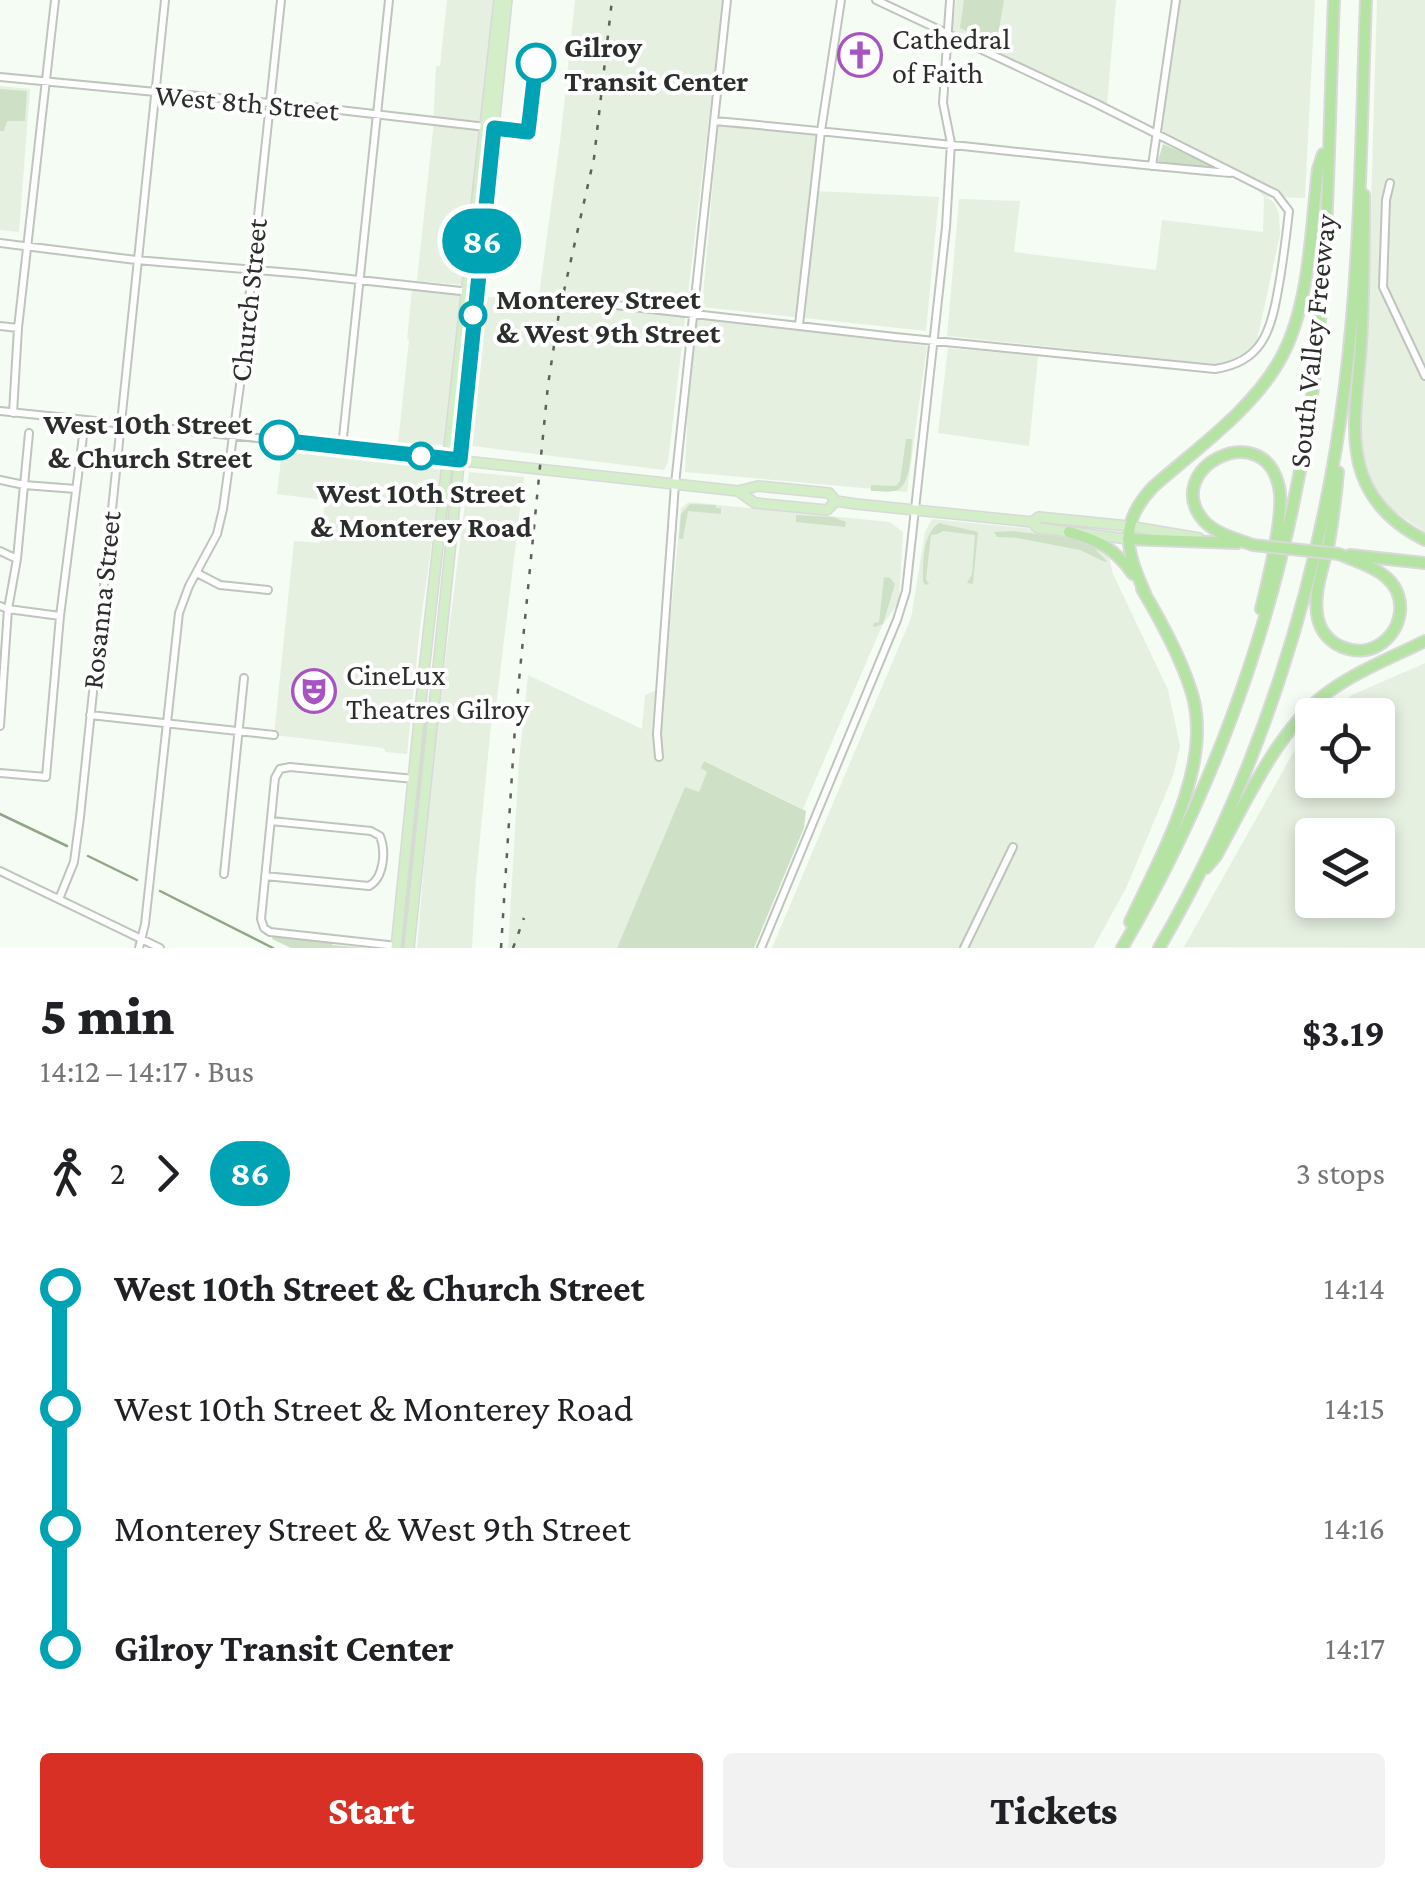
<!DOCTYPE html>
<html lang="en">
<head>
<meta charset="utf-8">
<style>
  :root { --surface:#fff; --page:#f2f2f2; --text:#202124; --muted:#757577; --accent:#d93025 }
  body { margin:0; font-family:"Crimson Pro",serif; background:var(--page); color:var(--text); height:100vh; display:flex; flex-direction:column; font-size:38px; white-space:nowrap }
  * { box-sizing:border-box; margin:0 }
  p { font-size:32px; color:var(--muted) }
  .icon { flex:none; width:55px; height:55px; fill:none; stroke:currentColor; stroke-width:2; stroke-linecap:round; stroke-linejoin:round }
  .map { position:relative; height:948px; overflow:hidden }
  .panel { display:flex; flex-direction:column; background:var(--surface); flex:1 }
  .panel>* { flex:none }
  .badge { padding:0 20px; border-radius:32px; font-size:35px; line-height:65px }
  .tools { position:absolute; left:1295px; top:698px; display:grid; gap:20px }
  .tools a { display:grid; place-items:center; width:100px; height:100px; border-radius:10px; background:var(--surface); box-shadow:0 5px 15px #0003; font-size:50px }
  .map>.badge { position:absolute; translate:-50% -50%; box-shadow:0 0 0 5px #fff }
  .legs { display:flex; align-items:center; gap:15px; height:110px; padding:0 40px; font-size:32px }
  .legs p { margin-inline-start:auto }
  .headline { display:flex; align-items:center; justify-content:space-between; height:170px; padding:0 40px }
  h1 { font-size:55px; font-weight:800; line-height:75px }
  .cta { display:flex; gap:20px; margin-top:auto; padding:20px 40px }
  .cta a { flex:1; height:115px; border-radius:10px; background:var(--accent); color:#fff; font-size:40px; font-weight:800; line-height:115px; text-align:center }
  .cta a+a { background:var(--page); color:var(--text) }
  ul { padding:0 40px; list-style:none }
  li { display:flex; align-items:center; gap:35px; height:120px; font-size:38px }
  li i { display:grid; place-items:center; width:15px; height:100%; margin:0 12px; background:currentColor }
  li i::after { content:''; width:25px; height:25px; margin:-12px; border:8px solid; border-radius:50%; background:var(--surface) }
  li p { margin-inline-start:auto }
  li:first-child i { background:linear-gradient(#0000 50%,currentColor 0) }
  li:last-child i { background:linear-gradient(currentColor 50%,#0000 0) }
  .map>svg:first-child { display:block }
  .built { fill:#e5f0e1; fill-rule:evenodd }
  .green { fill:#cee1c7 }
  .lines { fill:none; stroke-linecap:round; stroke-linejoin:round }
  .stream { stroke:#90a787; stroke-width:2.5 }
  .minor-casing { stroke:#bec5bc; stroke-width:10 }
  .major-casing { stroke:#d9d9d9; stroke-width:12 }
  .highway-casing { stroke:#d9d9d9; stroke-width:14 }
  .minor { stroke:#fff; stroke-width:6 }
  .major { stroke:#d3eec8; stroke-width:9 }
  .highway { stroke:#b5e3a3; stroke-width:10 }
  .rail { stroke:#5d615c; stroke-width:2.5; stroke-dasharray:5 10; stroke-linecap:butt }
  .highway-bridge-casing { stroke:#d9d9d9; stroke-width:14; stroke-linecap:butt }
  .highway-bridge { stroke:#b5e3a3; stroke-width:10 }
  .line-1-casing { stroke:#fff; stroke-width:22 }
  .line-1 { stroke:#00a3b4; stroke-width:15 }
  .stop-1-dot { fill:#fff; stroke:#00a3b4; stroke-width:5 }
  .labels { text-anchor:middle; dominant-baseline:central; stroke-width:8; stroke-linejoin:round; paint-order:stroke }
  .poi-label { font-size:30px; fill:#2b2e2a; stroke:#fff; text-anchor:start }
  .stop-label { font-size:30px; font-weight:bold; fill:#2b2e2a; stroke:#fff; text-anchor:start }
  .street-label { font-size:30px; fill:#2b2e2a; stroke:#fff }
</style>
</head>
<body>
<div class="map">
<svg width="1425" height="948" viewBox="0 0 1425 948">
  <rect width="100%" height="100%" fill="#f5fcf3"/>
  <path class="built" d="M447,0H496L463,285L417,281L433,130L436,66H440Z
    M575,0H723L668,462L664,470L473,446L398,443L409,340L407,339L412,289L538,302L561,133Z
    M956,0H1116L1107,105L952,30Z
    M1179,0H1315L1305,198L1266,197L1274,202L1279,213L1280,235L1256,345L1224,365L947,336L959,199L1020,201L1014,252L1156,270L1162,220L1263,232L1264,197L1248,179L1215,160L1161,134Z
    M1377,0H1425V532L1388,507L1371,484L1363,452L1361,417L1367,343Z
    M0,86L30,89L19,232L0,230Z
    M718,124L819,133L815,191L939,197L926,331L702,307Z
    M698,318L927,346L907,492L685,472L689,379Z
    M948,348L1038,356L1029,446L938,433Z
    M282,451L442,470L420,627L407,754L386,752L383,748L274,735L294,541L320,543L325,500L277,494Z
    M469,472L524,477L495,714L492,715L476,879L472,948H417L433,756Z
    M689,502L890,522L903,532L899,602L882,626L803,809L704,761L708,772L699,793L685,788L617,948H508L519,761L528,675L642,729L645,695L664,687L681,508Z
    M932,519L1034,529L1093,542L1109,558L1113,574L1168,690L1180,746L1173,776L1126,888L1093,948H772L911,618L925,532Z
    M1425,663V948L1184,947L1293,753L1312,725V780H1378V715H1323L1352,695ZM1312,835H1378V900H1312Z"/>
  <path class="green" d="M964,0H1004L999,30L990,42L960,28Z
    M0,89L27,91L25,121H7L4,131H0Z
    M1163,144L1221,169L1157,164Z
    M906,439H912C911,453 911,482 898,490C891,493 879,491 871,491V485L896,486L900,481Z
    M690,504L716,505V508H721V514L688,511L683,539H679L681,514Z
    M796,515L833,517L846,522L845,527L796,522Z
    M939,523L978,532L973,584L967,583L972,574L975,535L943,531L938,534L931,535L926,579L929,584L926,585L923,582C923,562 922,535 939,523Z
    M1012,531L1071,538L1091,545L1107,561L1105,562L1080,550L1017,538L997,537L994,532Z
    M884,577L890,578L895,584L883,624L875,627L873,626L874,623L879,622Z
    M425,712L429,713L405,948H401Z
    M704,761L806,811L804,828L754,948H617L685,787L699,792L707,772L701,768Z
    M273,936L330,942L333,945L366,948H291L272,939Z"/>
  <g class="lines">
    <path class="stream" d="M0,814L67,846
      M88,856L137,880
      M160,891L273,948"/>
    <g class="minor-casing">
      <path id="minor" d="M0,77L322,108L486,127
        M714,121C886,136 1057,158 1230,173
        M1152,166L1176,0
        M1390,183L1386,200L1383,287L1425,376
        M0,243L136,260L304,274L470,292
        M607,304L895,337L1215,369C1262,362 1271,331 1278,290C1283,264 1286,237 1289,211L1276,194L1095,103L876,0
        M799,325L821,131L841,0
        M0,326L18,328
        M0,411L448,458
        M13,413L18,328L55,0
        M342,447L389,0
        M0,480L24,485L76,489
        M0,551L17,559
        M197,573L220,585L268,590
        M0,606L8,609L60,616
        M90,715L274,735
        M0,726L8,609L17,559L29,433
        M659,757L657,734L675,484L727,0
        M0,773L46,777L60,616L83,436
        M0,871L160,948
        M224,874L244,678
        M265,876L369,886C384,878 386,851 380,836L371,831L271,821
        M59,899L74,862L80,817L165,0
        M397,946L270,932L264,928L261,919L275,778L280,769L290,767L414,779
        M139,948L145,924L179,613L189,586L217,534L223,509L240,385L281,0
        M761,948L897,620L906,591L946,227L951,143L943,103L950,0
        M964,948L1013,847"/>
    </g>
    <g class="major-casing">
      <path id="major" d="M455,460L738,491L758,486L829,493L836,501L856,504L1032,522L1039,517L1128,526L1199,538
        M738,491L755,503L827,510L836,501
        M1032,522L1038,528L1128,539
        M396,948L424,671L499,0
        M409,948L507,0"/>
    </g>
    <g class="highway-casing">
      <path id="highway" d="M1364,195C1364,244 1364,294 1361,343C1359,385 1348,434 1362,474C1373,505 1397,526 1425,540
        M1338,472C1336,496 1333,519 1329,542C1324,565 1312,595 1318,619C1321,632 1330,642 1342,647C1354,652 1368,652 1379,645C1403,630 1408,597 1387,578C1374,566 1354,561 1339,554
        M1069,532C1100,541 1114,548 1133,574
        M1128,539L1237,543
        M1253,545C1237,539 1216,534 1204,521C1159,469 1264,415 1279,487C1285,512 1268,581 1261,609
        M1350,555L1425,563
        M1145,593C1126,550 1118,524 1153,487C1196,449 1255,408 1282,356C1310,304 1311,227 1318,169L1323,154
        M1206,868L1216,856C1245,804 1276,733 1323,696C1352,673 1391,658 1425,641
        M1130,922C1159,859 1210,772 1194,701C1185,665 1161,621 1142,589
        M1122,948C1227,769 1293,569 1316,363C1329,243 1329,120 1334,0
        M1159,948C1259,777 1321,581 1345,385C1361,258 1361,128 1366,0"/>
    </g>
    <use href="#minor" class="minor"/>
    <use href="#major" class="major"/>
    <use href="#highway" class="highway"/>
    <path class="rail" d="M501,948L516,711L548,385L559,313L594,158L612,0
      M513,948L524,918"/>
    <g class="highway-bridge-casing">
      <path id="highway-bridge" d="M1253,545L1339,554"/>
    </g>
    <use href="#highway-bridge" class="highway-bridge"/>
  </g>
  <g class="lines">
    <g class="line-1-casing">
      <path id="line-1" d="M279,440L460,460L494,128L528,132L536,63"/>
    </g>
    <use href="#line-1" class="line-1"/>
  </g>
  <defs>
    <g id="church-ring" transform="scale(2.25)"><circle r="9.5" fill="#fff" stroke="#a753c2" stroke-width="1.5"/><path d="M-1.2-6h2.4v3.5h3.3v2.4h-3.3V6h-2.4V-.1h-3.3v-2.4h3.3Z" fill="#a753c2"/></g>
    <g id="theatre-ring" transform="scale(2.25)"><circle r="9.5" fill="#fff" stroke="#a753c2" stroke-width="1.5"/><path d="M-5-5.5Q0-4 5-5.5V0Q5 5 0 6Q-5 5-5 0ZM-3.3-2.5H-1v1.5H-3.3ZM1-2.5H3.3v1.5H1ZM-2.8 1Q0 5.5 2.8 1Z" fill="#a753c2"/></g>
  </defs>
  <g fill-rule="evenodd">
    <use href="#church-ring" x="860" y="55"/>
    <use href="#theatre-ring" x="314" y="691"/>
  </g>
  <g class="stop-1-dot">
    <circle cx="536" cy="63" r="18"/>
    <circle cx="473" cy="315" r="12"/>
    <circle cx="279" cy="440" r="18"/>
    <circle cx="421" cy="456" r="12"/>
  </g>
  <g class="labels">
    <g class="poi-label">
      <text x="892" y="38">Cathedral<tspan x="892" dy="34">of Faith</tspan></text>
      <text x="346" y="674">CineLux<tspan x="346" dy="34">Theatres Gilroy</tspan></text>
    </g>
    <g class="stop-label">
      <text x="564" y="46">Gilroy<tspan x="564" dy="34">Transit Center</tspan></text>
      <text x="496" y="298">Monterey Street<tspan x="496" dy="34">&amp; West 9th Street</tspan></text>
      <text x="252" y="423" text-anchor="end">West 10th Street<tspan x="252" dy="34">&amp; Church Street</tspan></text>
      <text x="421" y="492" text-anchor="middle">West 10th Street<tspan x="421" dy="34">&amp; Monterey Road</tspan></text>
    </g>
    <g class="street-label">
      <text transform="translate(247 102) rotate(5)">West 8th Street</text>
      <text transform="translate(248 300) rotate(-84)">Church Street</text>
      <text transform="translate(1312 341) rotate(-84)">South Valley Freeway</text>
      <text transform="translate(101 600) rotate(-84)">Rosanna Street</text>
    </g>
  </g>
</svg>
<div class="tools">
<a><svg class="icon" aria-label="locate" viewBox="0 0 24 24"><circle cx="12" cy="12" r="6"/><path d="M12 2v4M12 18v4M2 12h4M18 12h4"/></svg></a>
<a><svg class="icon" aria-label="layers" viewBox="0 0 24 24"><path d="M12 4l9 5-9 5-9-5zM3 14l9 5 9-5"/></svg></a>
</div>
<b class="badge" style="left:482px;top:241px;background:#00a3b4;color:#fff">86</b>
</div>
<section class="panel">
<div class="headline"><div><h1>5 min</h1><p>14:12 – 14:17 · Bus</p></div><b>$3.19</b></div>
<div class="legs"><svg class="icon" aria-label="walk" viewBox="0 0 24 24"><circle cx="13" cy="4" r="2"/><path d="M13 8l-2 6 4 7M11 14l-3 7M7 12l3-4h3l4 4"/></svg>2<svg class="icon" aria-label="forward" viewBox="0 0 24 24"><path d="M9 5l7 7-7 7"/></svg><b class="badge" style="background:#00a3b4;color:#fff">86</b><p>3 stops</p></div>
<ul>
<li><i style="color:#00a3b4"></i><b>West 10th Street &amp; Church Street</b><p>14:14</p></li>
<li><i style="color:#00a3b4"></i><span>West 10th Street &amp; Monterey Road</span><p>14:15</p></li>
<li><i style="color:#00a3b4"></i><span>Monterey Street &amp; West 9th Street</span><p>14:16</p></li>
<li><i style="color:#00a3b4"></i><b>Gilroy Transit Center</b><p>14:17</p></li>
</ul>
<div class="cta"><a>Start</a><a>Tickets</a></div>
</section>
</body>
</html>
